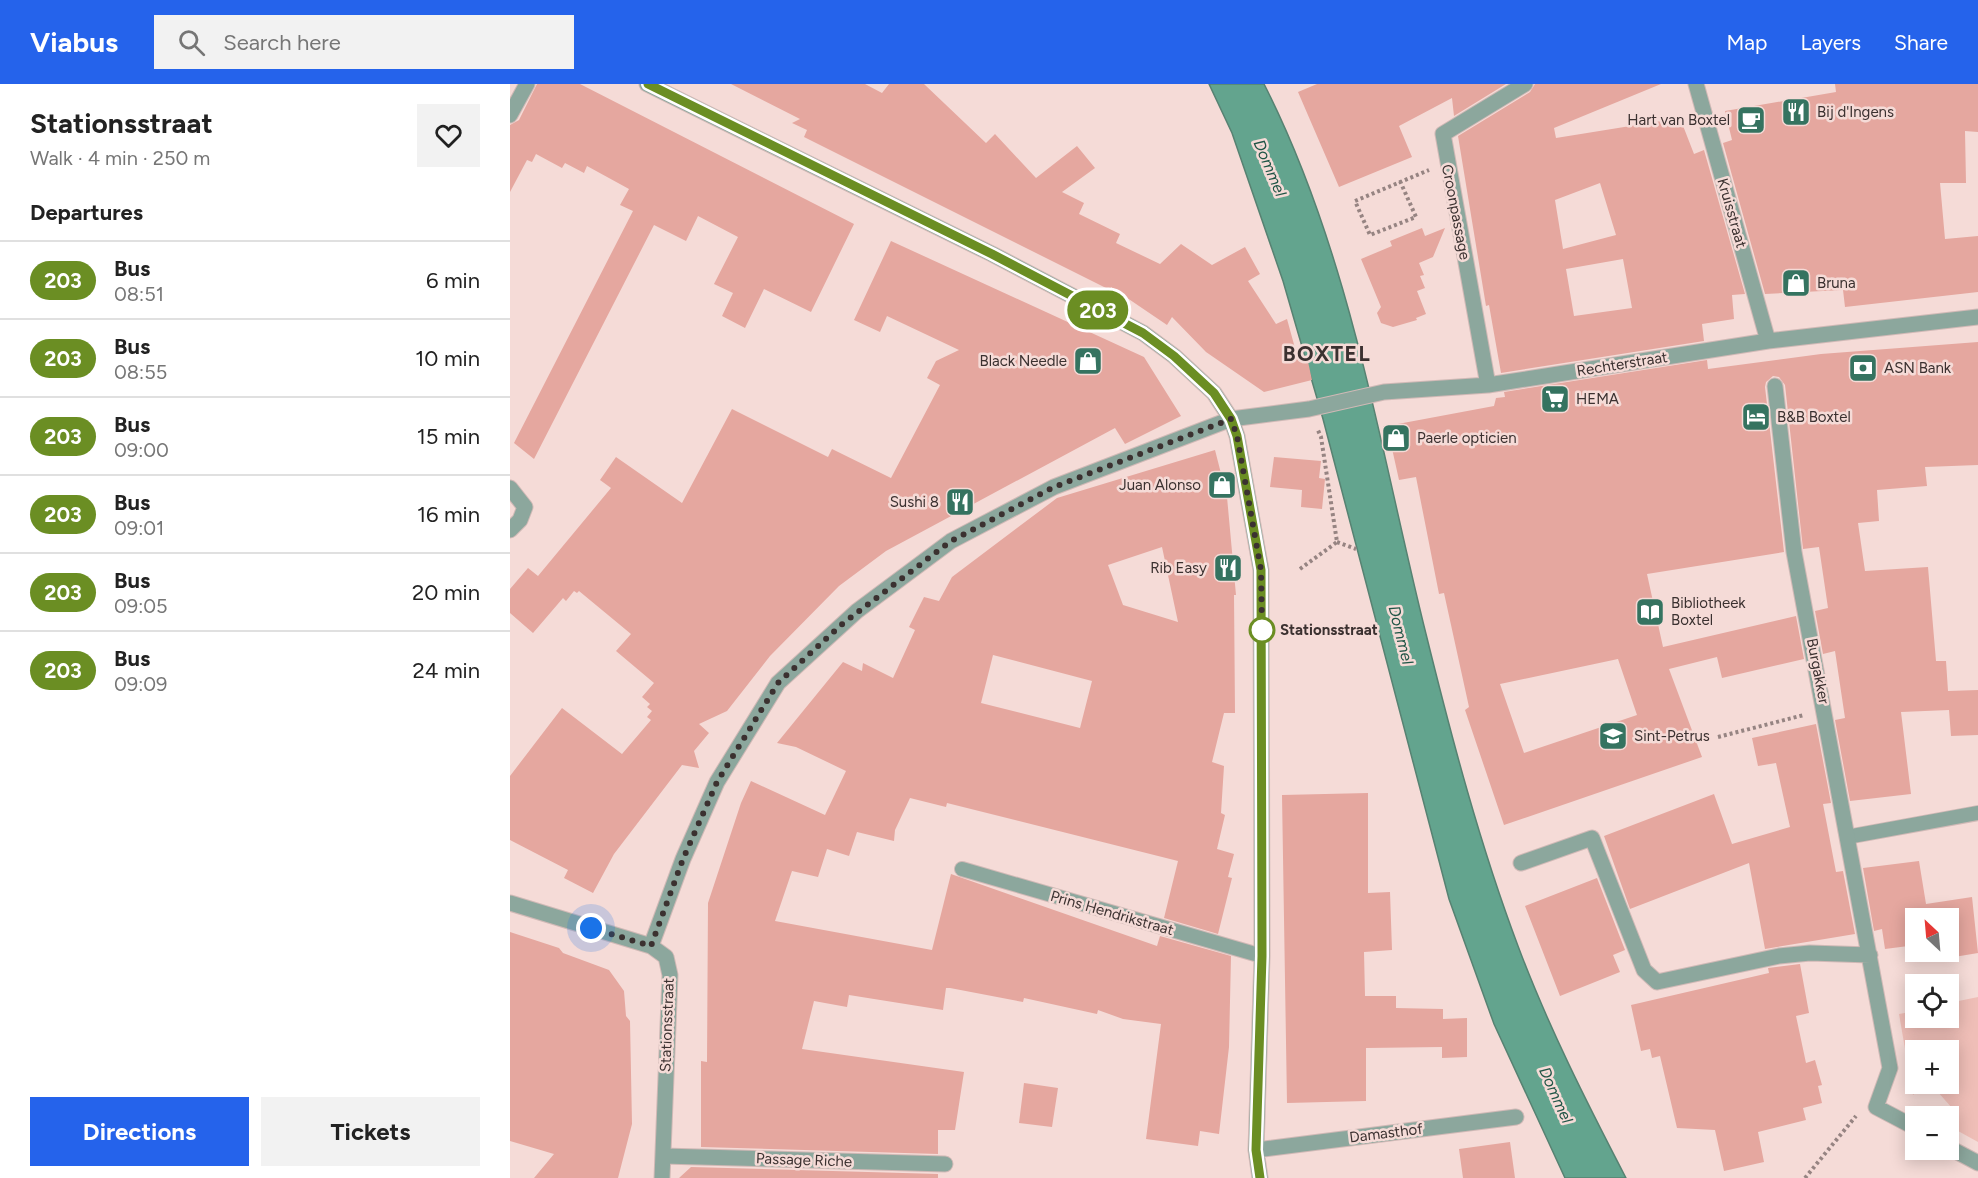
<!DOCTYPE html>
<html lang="en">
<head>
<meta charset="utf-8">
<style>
  :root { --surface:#fff; --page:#f2f2f2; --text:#222; --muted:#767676; --line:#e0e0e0; --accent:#2563eb }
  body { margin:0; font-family:Figtree,sans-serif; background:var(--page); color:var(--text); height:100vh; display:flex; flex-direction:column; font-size:22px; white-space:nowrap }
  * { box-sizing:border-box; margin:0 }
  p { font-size:20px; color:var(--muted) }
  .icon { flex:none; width:33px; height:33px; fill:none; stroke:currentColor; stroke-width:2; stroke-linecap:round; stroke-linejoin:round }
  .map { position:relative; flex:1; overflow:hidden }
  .details { display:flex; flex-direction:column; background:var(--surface); width:510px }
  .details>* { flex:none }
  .badge { padding:0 12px; border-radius:20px; font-size:21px; line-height:39px }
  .needle { width:39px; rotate:334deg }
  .fabs { position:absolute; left:1395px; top:824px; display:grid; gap:12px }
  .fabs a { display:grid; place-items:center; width:54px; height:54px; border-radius:0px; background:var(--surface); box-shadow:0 3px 15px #0003; font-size:30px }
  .you { position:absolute; width:30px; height:30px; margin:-15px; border:4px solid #fff; border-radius:50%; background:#1a73e8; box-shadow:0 0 0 9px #1a73e833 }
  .map>.badge { position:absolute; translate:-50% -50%; box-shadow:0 0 0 3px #fff }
  h2 { padding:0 30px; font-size:22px; line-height:54px }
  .round { display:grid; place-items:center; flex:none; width:63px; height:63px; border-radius:0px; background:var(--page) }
  .summary { display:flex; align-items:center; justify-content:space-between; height:102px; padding:0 30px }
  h1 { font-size:28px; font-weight:700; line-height:45px }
  .button { display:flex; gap:12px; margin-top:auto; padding:12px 30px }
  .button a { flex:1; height:69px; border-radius:0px; background:var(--accent); color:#fff; font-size:24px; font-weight:700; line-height:69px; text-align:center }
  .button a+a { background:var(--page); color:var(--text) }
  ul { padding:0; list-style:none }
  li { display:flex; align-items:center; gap:18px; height:78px; padding:0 30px; border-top:2px solid var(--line) }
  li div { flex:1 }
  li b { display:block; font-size:22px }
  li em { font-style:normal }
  li .badge { min-width:66px; font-weight:700; text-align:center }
  header { display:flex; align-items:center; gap:36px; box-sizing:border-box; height:84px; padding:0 30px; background:var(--accent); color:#fff }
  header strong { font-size:28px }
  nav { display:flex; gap:33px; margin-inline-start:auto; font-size:21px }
  .search { width:420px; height:54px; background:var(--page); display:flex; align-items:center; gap:15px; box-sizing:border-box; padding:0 21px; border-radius:0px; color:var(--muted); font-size:22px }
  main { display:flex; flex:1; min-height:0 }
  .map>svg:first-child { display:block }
  .green { fill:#efbeb7 }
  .water { fill:#63a48e; stroke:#578272; stroke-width:1.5 }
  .building { fill:#e5a79f; fill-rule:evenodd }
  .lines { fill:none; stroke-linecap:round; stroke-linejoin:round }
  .lane-casing { stroke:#d0b9b6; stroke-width:16 }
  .street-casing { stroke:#d0b9b6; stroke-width:17 }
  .path { stroke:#968482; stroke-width:4; stroke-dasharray:3 3; stroke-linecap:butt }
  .lane { stroke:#8ca79d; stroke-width:14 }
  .street { stroke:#8ca79d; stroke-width:15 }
  .line-casing { stroke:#fff; stroke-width:14 }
  .line { stroke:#6b8e23; stroke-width:9 }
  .walk { stroke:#3b3130; stroke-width:6; stroke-dasharray:0 10.8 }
  .stop-dot { fill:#fff; stroke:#6b8e23; stroke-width:3 }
  .labels { text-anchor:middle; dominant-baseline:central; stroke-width:5; stroke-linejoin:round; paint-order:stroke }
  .poi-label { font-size:15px; fill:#3b3130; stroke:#f5dbd7; text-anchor:start }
  .street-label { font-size:15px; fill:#3b3130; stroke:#f5dbd7 }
  .stop-label { font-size:15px; font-weight:bold; fill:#3b3130; stroke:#f5dbd7; text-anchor:start }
  .water-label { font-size:16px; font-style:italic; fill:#205546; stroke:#f5dbd7 }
  .district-label { font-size:21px; font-weight:bold; letter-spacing:1.5px; fill:#3b3130; stroke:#f5dbd7 }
</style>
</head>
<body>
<header>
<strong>Viabus</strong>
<div class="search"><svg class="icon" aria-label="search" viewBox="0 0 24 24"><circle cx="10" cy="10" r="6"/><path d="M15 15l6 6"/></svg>Search here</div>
<nav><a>Map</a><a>Layers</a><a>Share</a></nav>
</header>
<main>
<section class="details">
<div class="summary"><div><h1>Stationsstraat</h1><p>Walk · 4 min · 250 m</p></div><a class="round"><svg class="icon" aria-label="heart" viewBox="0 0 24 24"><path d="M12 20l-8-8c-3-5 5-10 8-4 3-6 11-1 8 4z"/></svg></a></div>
<h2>Departures</h2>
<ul>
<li><span class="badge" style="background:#6b8e23;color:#fff">203</span><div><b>Bus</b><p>08:51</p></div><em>6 min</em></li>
<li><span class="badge" style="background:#6b8e23;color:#fff">203</span><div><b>Bus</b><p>08:55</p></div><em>10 min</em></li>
<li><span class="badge" style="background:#6b8e23;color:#fff">203</span><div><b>Bus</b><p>09:00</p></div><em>15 min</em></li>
<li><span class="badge" style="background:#6b8e23;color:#fff">203</span><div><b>Bus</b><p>09:01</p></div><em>16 min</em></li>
<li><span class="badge" style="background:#6b8e23;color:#fff">203</span><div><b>Bus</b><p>09:05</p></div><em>20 min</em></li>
<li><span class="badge" style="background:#6b8e23;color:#fff">203</span><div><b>Bus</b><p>09:09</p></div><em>24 min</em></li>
</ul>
<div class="button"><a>Directions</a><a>Tickets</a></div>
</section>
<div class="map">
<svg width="1468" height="1094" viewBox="0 0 1468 1094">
  <rect width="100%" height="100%" fill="#f5dbd7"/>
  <path class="green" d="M1468,913V1058L1439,1042L1437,1032L1442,1024L1420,999H1438V966H1406V999H1417L1403,1011L1389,930L1405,927L1406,933H1438L1439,919Z"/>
  <path class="water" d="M699,0H754C841,171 870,366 916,550C942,655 970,761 1008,862C1038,942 1077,1019 1116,1094H1055L984,940L939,815L813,335L773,197L722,49Z"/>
  <path class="building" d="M27,0H70L344,140L301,228L254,205L235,244L212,232L223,209L204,200L228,153L188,132L176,157L144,141L24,375L4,359L123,127L110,121L119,105L77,82L74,89L55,79L52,84L26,70L22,78L17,76L0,108V41L9,36Z
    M221,0H355L372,9L379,0H414L476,59L485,50L526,94L567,62L585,84L552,108L574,119L569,130L610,150L606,159L650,180L671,160L702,181L735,163L750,190L738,197L766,240L777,235L788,275L797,273L802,296L754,308L696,268L662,233L657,241L601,203L600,206L294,53L297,46L282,39L290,35Z
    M807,0H996L944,32L942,14L889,42L902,73L829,103L788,8Z
    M1025,0H1151L1044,44L1046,54L1170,34L1184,70L1194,66L1235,210L1222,211L1224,235L1192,240L1194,257L991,289L979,221L976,222L948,52L1020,8ZM1090,99L1106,151L1053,165L1045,116ZM1113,175L1122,224L1064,232L1056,185Z
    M1325,0H1468V48L1455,47L1456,99H1430L1435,155L1468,152V208L1335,223L1333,206L1255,210L1213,59L1222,56L1215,27L1326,8Z
    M912,144L915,152L935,144L923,173L909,179L914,191L910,192L915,204L907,207L916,230L906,234L907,236L883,243L871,239L867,229L871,223L851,175L882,162L880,157Z
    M381,157L634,273L671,332L615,360L605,344L376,467L329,502L260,572L217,627L189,640L199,649L184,667L189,684L172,681L104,770L83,809L54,794L58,786L0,756V692L52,624L112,670L141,636L137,633L142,627L137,623L140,620L132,613L144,599L106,567L121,550L69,507L67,509L64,507L56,517L53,514L23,549L0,529V505L18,484L28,492L101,404L90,396L106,373L172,419L222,325L318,373L322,365L381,394L430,301L417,294L426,277L449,266L377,232L370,248L344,236Z
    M1468,258V381L1415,383L1417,402L1367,406L1369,437L1348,439L1355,487L1418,483L1426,577H1436L1438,607L1468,606V651L1441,652L1439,626L1391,628L1401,710L1340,717L1325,636L1335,634L1325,567L1313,570L1305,527L1318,524L1309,463L1293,465L1275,301L1269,293L1263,292L1256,298L1255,303L1274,468L1137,490L1153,563L1286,532L1294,575L1212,594L1207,573L1159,585L1192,673L994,741L955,626L959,623L934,509L929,510L906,393L889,396L877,342L984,322L986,314L995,313L994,308L1197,276L1198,285L1311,270ZM1108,575L1127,631L1014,669L990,600Z
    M705,366L717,413L726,511H724L725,629H714L702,678L714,682L711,729L715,731L707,765L724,770L718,793L722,794L708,850L654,834L668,777L437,719L436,723L400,714L385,746L384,757L347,748L339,772L317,765L308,793L282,787L265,837L422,866L441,790L647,862L650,852L721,872L719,963L709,1050L690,1047L688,1062L636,1055L651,940L613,935L588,926L587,930L514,914L513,918L440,904H436L433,926L339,911L337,923L304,917L292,965L454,988L445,1046H428V1070L191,1063V977L197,978L198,819L231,719L241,697L315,731L336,687L286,663L267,659L333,578L352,587L353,579L383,594L405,546L399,543L414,513L429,517L442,493L547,414ZM652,463L668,538L613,521L598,481ZM483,571L582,597L570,644L471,619Z
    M764,373L811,377L809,394L815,395L812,425L791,423L792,406L760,403Z
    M1306,640L1321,719L1313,720L1326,788L1333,787L1345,850L1255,865L1239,779L1120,825L1094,752L1204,710L1222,760L1280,743L1266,679L1248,682L1242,654Z
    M858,709V809L880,808L882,866L854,868L855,912H886V924L933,925V935L957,934V973L932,974V963L856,964V1017L777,1019L772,711Z
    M1409,777L1416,820L1462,813L1468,869L1444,873L1441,856H1438V834H1406V861L1375,865L1372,845L1364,847L1353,784Z
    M1087,794L1115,866L1103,871L1110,888L1050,912L1015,822Z
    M0,848L49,864L53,869L99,886L114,907L116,932L120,937L122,1040L108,1094H24L44,1070L0,1057Z
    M1290,880L1299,929L1286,932L1296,979L1305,976L1312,1001L1308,1002L1312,1019L1293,1024L1296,1036L1248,1048L1254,1078L1214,1087L1205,1046L1167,1044L1150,972L1142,974L1140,965L1131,967L1121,921L1259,889L1258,884Z
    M514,999L548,1004L542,1043L509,1039Z
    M1000,1058L1005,1094H953L949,1065Z
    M181,1083L428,1090V1094H169Z"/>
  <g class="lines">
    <g class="lane-casing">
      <path id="lane" d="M1337,753L1468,729
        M452,785L752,872"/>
    </g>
    <g class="street-casing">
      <path id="street" d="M137,0L482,170L633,249L664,272L704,309L721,335L727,352L751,486L752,872L746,1066L750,1094
        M1186,0L1258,257
        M0,31L17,0
        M978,301L933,50L1015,0
        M1265,302L1284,468L1380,984L1366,1023L1406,1044
        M0,404L15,423L10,436L0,446
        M1011,779L1082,754L1134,886L1147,898L1269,872L1300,869L1360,871
        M0,819L141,862L156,873L160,891L152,1094
        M141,862L173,775L207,698L268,599L347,527L441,457L544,403L721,335L799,325L874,308L978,301L1258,257L1468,233
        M1438,1063L1468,1079
        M746,1066L1006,1033
        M153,1072L435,1080"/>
    </g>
    <path class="path" d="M890,97L906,133L860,151L845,117L919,86
      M827,458L846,465
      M790,485L827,458L811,353L807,344
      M1208,653L1294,631
      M1295,1094L1346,1032"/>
    <use href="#lane" class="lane"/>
    <use href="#street" class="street"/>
  </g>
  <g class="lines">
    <g class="line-casing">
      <path id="line" d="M138,0L482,170L633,249L664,272L704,309L721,335L727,352L751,486L752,872L746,1066L750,1094"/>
    </g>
    <use href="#line" class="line"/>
    <path class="walk" d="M81,844L141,862L173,775L207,698L268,599L331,541L441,457L544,403L721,335L727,352L751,486L752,546"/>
  </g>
  <defs>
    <g id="restaurant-square" transform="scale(1.5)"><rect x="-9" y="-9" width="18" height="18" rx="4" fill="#357360" stroke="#f5dbd7"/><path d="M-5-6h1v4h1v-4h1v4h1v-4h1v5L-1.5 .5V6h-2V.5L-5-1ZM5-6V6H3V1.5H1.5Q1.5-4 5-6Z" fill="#fff"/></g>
    <g id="cafe-square" transform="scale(1.5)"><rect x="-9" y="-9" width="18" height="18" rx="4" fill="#357360" stroke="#f5dbd7"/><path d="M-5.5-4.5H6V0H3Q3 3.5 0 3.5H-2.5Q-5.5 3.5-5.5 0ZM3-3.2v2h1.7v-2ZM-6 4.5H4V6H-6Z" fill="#fff"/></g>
    <g id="shop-square" transform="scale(1.5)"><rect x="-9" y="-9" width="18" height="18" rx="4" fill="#357360" stroke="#f5dbd7"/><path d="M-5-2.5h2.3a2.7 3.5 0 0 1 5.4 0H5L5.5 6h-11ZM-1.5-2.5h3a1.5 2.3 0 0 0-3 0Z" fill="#fff"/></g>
    <g id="bank-square" transform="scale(1.5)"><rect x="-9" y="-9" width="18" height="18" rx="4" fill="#357360" stroke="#f5dbd7"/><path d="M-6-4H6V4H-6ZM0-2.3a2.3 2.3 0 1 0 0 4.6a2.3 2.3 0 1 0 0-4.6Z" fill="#fff"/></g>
    <g id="supermarket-square" transform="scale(1.5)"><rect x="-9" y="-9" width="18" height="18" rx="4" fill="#357360" stroke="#f5dbd7"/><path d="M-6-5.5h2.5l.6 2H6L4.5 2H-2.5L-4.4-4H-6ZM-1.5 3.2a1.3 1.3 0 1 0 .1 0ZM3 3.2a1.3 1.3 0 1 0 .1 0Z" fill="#fff"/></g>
    <g id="hotel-square" transform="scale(1.5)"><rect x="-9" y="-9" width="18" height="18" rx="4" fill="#357360" stroke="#f5dbd7"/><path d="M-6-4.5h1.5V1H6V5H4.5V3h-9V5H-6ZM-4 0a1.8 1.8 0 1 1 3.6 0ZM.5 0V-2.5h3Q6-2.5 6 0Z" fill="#fff"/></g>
    <g id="library-square" transform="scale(1.5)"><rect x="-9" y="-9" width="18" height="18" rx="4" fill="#357360" stroke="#f5dbd7"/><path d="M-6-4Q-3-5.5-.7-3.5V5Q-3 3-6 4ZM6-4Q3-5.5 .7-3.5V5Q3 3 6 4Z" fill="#fff"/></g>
    <g id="school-square" transform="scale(1.5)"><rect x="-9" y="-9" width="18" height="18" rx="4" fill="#357360" stroke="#f5dbd7"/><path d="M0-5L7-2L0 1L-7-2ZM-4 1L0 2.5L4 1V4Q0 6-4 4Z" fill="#fff"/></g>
  </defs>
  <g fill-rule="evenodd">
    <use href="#restaurant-square" x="1286" y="28"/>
    <use href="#cafe-square" x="1241" y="36"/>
    <use href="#shop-square" x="1286" y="199"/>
    <use href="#shop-square" x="578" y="277"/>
    <use href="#bank-square" x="1353" y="284"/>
    <use href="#supermarket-square" x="1045" y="315"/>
    <use href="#hotel-square" x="1246" y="333"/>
    <use href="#shop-square" x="886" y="354"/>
    <use href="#shop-square" x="712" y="401"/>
    <use href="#restaurant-square" x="450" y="418"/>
    <use href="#restaurant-square" x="718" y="484"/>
    <use href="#library-square" x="1140" y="528"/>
    <use href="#school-square" x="1103" y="652"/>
  </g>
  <circle class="stop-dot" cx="752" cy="546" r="12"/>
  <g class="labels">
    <g class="poi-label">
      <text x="1307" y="28">Bij d'Ingens</text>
      <text x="1220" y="36" text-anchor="end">Hart van Boxtel</text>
      <text x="1307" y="199">Bruna</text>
      <text x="557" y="277" text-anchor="end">Black Needle</text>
      <text x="1374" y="284">ASN Bank</text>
      <text x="1066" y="315">HEMA</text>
      <text x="1267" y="333">B&amp;B Boxtel</text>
      <text x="907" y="354">Paerle opticien</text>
      <text x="691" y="401" text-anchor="end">Juan Alonso</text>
      <text x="429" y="418" text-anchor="end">Sushi 8</text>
      <text x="697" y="484" text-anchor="end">Rib Easy</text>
      <text x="1161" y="519">Bibliotheek<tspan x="1161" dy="17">Boxtel</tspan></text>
      <text x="1124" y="652">Sint-Petrus</text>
    </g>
    <g class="street-label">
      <text transform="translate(946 128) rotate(79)">Croonpassage</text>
      <text transform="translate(1222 129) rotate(74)">Kruisstraat</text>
      <text transform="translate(1112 280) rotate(-9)">Rechterstraat</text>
      <text transform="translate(1308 587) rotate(79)">Burgakker</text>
      <text transform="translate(602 829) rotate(16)">Prins Hendrikstraat</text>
      <text transform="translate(157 941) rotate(-88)">Stationsstraat</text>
      <text transform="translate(876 1049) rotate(-7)">Damasthof</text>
      <text transform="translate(294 1076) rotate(2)">Passage Riche</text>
    </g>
    <g class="stop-label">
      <text x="770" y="546">Stationsstraat</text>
    </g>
    <g class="water-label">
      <text transform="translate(760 84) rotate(67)">Dommel</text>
      <text transform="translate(891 551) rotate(76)">Dommel</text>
      <text transform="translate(1046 1011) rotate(66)">Dommel</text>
    </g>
    <g class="district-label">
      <text x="817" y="269">BOXTEL</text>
    </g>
  </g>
</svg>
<div class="fabs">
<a><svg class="needle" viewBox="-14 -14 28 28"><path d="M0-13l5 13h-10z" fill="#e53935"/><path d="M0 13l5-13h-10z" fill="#767676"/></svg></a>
<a><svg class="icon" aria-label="locate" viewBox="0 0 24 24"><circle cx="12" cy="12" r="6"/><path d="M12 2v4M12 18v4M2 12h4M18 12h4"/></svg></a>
<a>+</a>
<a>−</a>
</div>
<div class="you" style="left:81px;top:844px"></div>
<b class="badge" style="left:588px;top:226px;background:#6b8e23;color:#fff">203</b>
</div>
</main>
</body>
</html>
